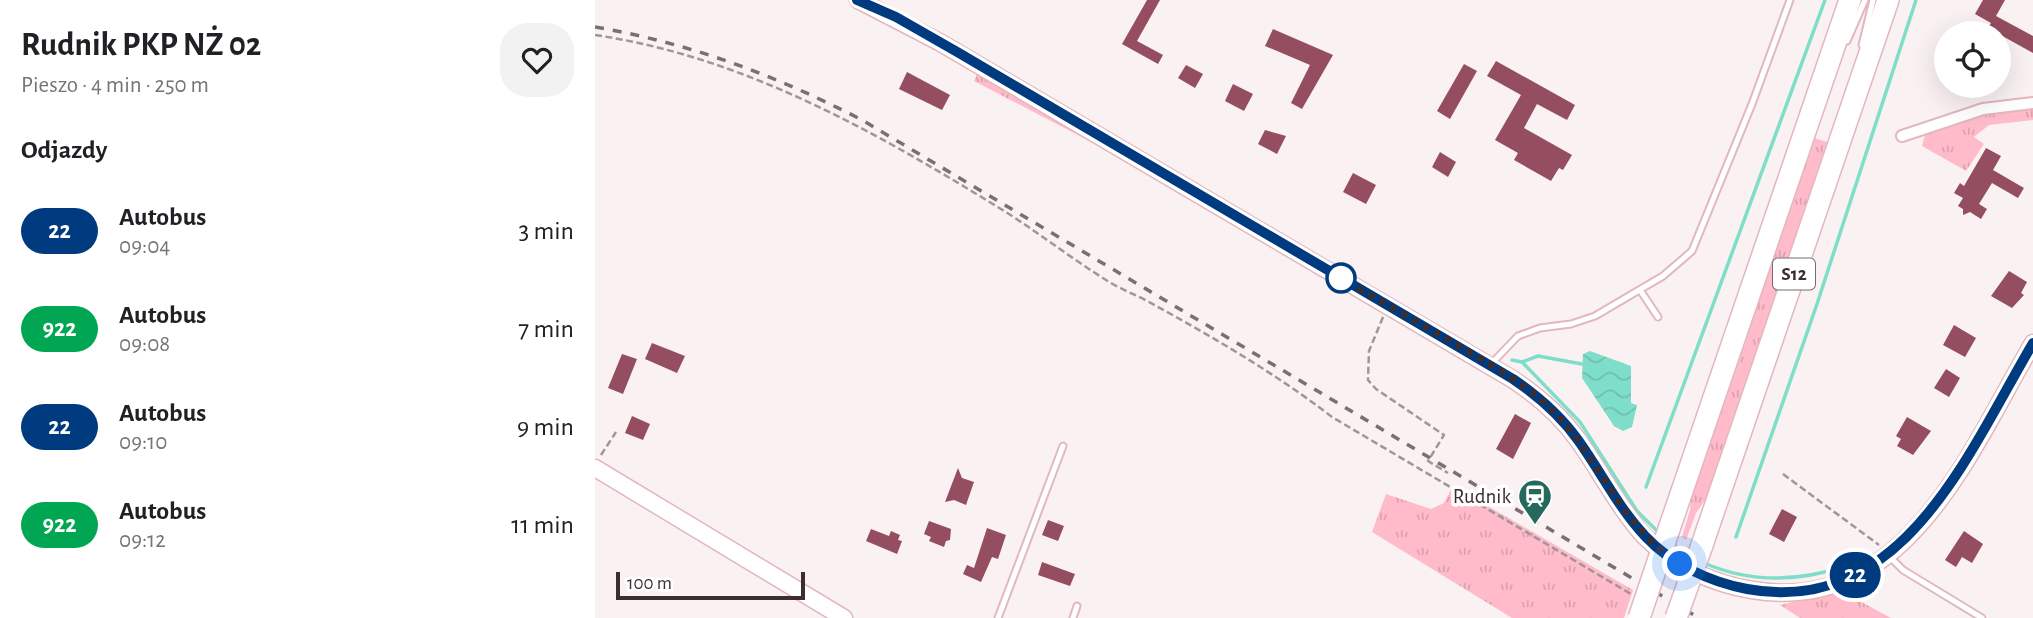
<!DOCTYPE html>
<html lang="pl">
<head>
<meta charset="utf-8">
<style>
  :root { --surface:#fff; --page:#f2f2f2; --text:#202124; --muted:#757577 }
  body { margin:0; font-family:"Alegreya Sans",sans-serif; background:var(--page); color:var(--text); height:100vh; display:flex; flex-direction:column; font-size:26px; white-space:nowrap }
  * { box-sizing:border-box; margin:0 }
  p { font-size:23px; color:var(--muted) }
  .icon { flex:none; width:38px; height:38px; fill:none; stroke:currentColor; stroke-width:2; stroke-linecap:round; stroke-linejoin:round }
  .map { position:relative; flex:1; overflow:hidden }
  .panel { display:flex; flex-direction:column; background:var(--surface); width:595px }
  .panel>* { flex:none }
  .badge { padding:0 14px; border-radius:23px; font-size:24px; line-height:46px }
  .controls { position:absolute; left:1339px; top:21px; display:grid; gap:14px }
  .controls a { display:grid; place-items:center; width:77px; height:77px; border-radius:50%; background:var(--surface); box-shadow:0 7px 28px #0002; font-size:35px }
  .scale { position:absolute; left:21px; bottom:18px; width:189px; box-sizing:border-box; padding-left:7px; border:4px solid #3d2d30; border-top:0; font-size:19px; line-height:24px; white-space:nowrap; color:#3d2d30; -webkit-text-stroke:5px #fff; paint-order:stroke }
  .you { position:absolute; width:35px; height:35px; margin:-18px; border:5px solid #fff; border-radius:50%; background:#1a73e8; box-shadow:0 0 0 10px #1a73e833 }
  .map>.badge { position:absolute; translate:-50% -50%; box-shadow:0 0 0 4px #fff }
  h2 { padding:0 21px; font-size:26px; line-height:63px }
  .round { display:grid; place-items:center; flex:none; width:74px; height:74px; border-radius:28px; background:var(--page) }
  .head { display:flex; align-items:center; justify-content:space-between; height:119px; padding:0 21px }
  h1 { font-size:33px; font-weight:700; line-height:52px }
  ul { padding:0; list-style:none }
  li { display:flex; align-items:center; gap:21px; height:98px; padding:0 21px }
  li div { flex:1 }
  li b { display:block; font-size:26px }
  li em { font-style:normal }
  li .badge { min-width:77px; font-weight:700; text-align:center }
  main { display:flex; flex:1; min-height:0 }
  .map>svg:first-child { display:block }
  .grass { fill:url(#grass-tufts) }
  .water { fill:url(#water-waves) }
  .lines { fill:none; stroke-linecap:round; stroke-linejoin:round }
  .stream { stroke:#7fdec9; stroke-width:3.5 }
  .building { fill:#944e5f }
  .lane-casing { stroke:#e2b7bf; stroke-width:9 }
  .street-casing { stroke:#e2b7bf; stroke-width:14 }
  .secondary-casing { stroke:#e2b7bf; stroke-width:19 }
  .highway-casing { stroke:#e2b7bf; stroke-width:24 }
  .path { stroke:#a19597; stroke-width:2.5; stroke-dasharray:7 3.5; stroke-linecap:butt }
  .lane { stroke:#fff; stroke-width:5 }
  .street { stroke:#fff; stroke-width:10 }
  .secondary { stroke:#fff; stroke-width:16 }
  .highway { stroke:#fff; stroke-width:21 }
  .rail { stroke:#7c6f71; stroke-width:3.5; stroke-dasharray:9 9; stroke-linecap:butt }
  .highway-bridge-casing { stroke:#e2b7bf; stroke-width:24; stroke-linecap:butt }
  .highway-bridge { stroke:#fff; stroke-width:21 }
  .line-casing { stroke:#fff; stroke-width:16 }
  .line { stroke:#003b80; stroke-width:10 }
  .walk { stroke:#3d2d30; stroke-width:7; stroke-dasharray:0 12.6 }
  .stop-dot { fill:#fff; stroke:#003b80; stroke-width:3.5 }
  .labels { text-anchor:middle; dominant-baseline:central; stroke-width:7; stroke-linejoin:round; paint-order:stroke }
  .shield { fill:#fff; stroke:#776c6e; stroke-width:2 }
  .shield-label { font-size:19px; font-weight:bold; fill:#3d2d30 }
  .poi-label { font-size:21px; fill:#3d2d30; stroke:#fff; text-anchor:end }
</style>
</head>
<body>
<main>
<section class="panel">
<div class="head"><div><h1>Rudnik PKP NŻ 02</h1><p>Pieszo · 4 min · 250 m</p></div><a class="round"><svg class="icon" aria-label="heart" viewBox="0 0 24 24"><path d="M12 20l-8-8c-3-5 5-10 8-4 3-6 11-1 8 4z"/></svg></a></div>
<h2>Odjazdy</h2>
<ul>
<li><span class="badge" style="background:#003b80;color:#fff">22</span><div><b>Autobus</b><p>09:04</p></div><em>3 min</em></li>
<li><span class="badge" style="background:#00a651;color:#fff">922</span><div><b>Autobus</b><p>09:08</p></div><em>7 min</em></li>
<li><span class="badge" style="background:#003b80;color:#fff">22</span><div><b>Autobus</b><p>09:10</p></div><em>9 min</em></li>
<li><span class="badge" style="background:#00a651;color:#fff">922</span><div><b>Autobus</b><p>09:12</p></div><em>11 min</em></li>
</ul>
</section>
<div class="map">
<svg width="1438" height="618" viewBox="0 0 1438 618">
  <defs>
    <pattern id="grass-tufts" width="24" height="20" patternUnits="userSpaceOnUse" patternTransform="scale(1.75)"><rect width="24" height="20" fill="#ffbbc9"/><path d="M3 7l-1-3M5 7V3M7 7l1-3M15 17l-1-3M17 17v-4M19 17l1-3" fill="none" stroke="#dba1ad"/></pattern>
    <pattern id="water-waves" width="16" height="10" patternUnits="userSpaceOnUse" patternTransform="scale(1.75)"><rect width="16" height="10" fill="#7fdec9"/><path d="M0 5q4-4 8 0t8 0" fill="none" stroke="#6fbfad"/></pattern>
  </defs>
  <rect width="100%" height="100%" fill="#faf1f3"/>
  <path class="grass" d="M385,67L525,157L379,81Z
    M1438,107V120L1394,125L1379,137L1389,144L1371,171L1327,146L1330,135C1365,121 1400,111 1438,107Z
    M1216,137L1235,143L1115,493L1101,513L1091,540L1087,537L1095,510L1097,488Z
    M858,486L1038,590L1029,618H917L777,532L791,494L836,509L849,503Z
    M1246,591L1296,618H1205L1185,605Z"/>
  <path class="water" d="M995,351L1036,366V403L1042,405L1037,427L1028,431L1019,426L987,378L988,354Z"/>
  <g class="lines">
    <path class="stream" d="M917,360L927,362L943,356L987,364
      M927,362L985,422L1042,511L1065,534
      M1051,487L1230,0
      M1141,537L1222,304L1321,0
      M1076,543L1096,557
      M1109,563C1155,583 1201,582 1248,567"/>
  </g>
  <path class="building" d="M552,0H565L542,41L568,55L563,64L527,44Z
    M1388,0H1410L1401,16L1438,36V53L1393,28L1396,23L1380,14Z
    M678,29L738,55L707,109L696,103L715,65L670,46Z
    M901,61L980,105L972,120L942,104L929,128L977,155L968,170L964,168L956,181L919,160L923,153L900,140L926,95L892,76Z
    M869,64L882,71L855,119L842,111Z
    M591,65L608,74L600,88L583,78Z
    M312,72L355,95L347,110L304,89Z
    M638,84L658,94L649,111L630,101Z
    M670,130L691,136L682,154L663,144Z
    M1391,148L1406,156L1398,170L1429,188L1423,198L1397,183L1384,204L1392,209L1386,219L1375,212L1368,215V209L1363,206L1368,198L1359,193L1365,183L1369,186Z
    M845,152L861,162L853,177L837,167Z
    M758,173L781,185L771,204L748,192Z
    M1414,271L1432,282L1426,293L1429,295L1417,308L1396,296Z
    M1359,325L1381,338L1370,357L1348,345Z
    M57,343L90,356L82,373L50,359Z
    M27,354L42,359L28,394L13,388Z
    M1351,369L1365,378L1354,397L1339,388Z
    M920,414L936,423L918,459L901,449Z
    M37,416L55,424L48,440L30,433Z
    M1312,417L1336,431L1318,455L1302,446L1306,439L1301,436Z
    M363,468L367,478L379,482L371,505L359,500L350,502Z
    M1187,509L1202,517L1189,542L1174,534Z
    M453,520L469,526L463,541L447,535Z
    M334,521L356,529L355,540L351,541L349,547L334,541L336,537L329,534Z
    M392,528L411,535L403,559L397,557L386,582L368,574L372,565L379,568Z
    M276,529L294,536L296,531L305,535L303,540L307,541L302,554L271,541Z
    M1369,531L1388,544L1377,563L1367,557L1361,567L1350,560Z
    M447,562L480,574L475,586L443,575Z"/>
  <g class="lines">
    <g class="lane-casing">
      <path id="lane" d="M1252,41L1270,0
        M1267,45L1278,0
        M1045,290L1063,317
        M897,363L923,336L945,328L976,324L1000,316L1068,276L1097,251L1157,104L1195,0
        M1294,556L1308,570L1387,618
        M403,618L468,446
        M478,618L482,606"/>
    </g>
    <g class="street-casing">
      <path id="street" d="M1307,136L1388,109L1438,103"/>
    </g>
    <g class="secondary-casing">
      <path id="secondary" d="M263,0L346,43L917,379C943,396 965,415 983,440C1006,472 1023,507 1049,536C1077,565 1118,584 1157,590C1311,616 1375,450 1438,343
        M0,468L249,618"/>
    </g>
    <g class="highway-casing">
      <path id="highway" d="M1074,529L1255,0
        M1106,548L1293,0"/>
    </g>
    <path class="path" d="M0,35C149,57 279,131 406,209C443,232 478,260 516,283C528,290 541,295 554,302C616,336 680,373 737,417L1036,594
      M788,317L774,351L773,380L781,389L849,435L833,461L853,473
      M6,455L21,432
      M1188,474L1284,545"/>
    <use href="#lane" class="lane"/>
    <use href="#street" class="street"/>
    <use href="#secondary" class="secondary"/>
    <use href="#highway" class="highway"/>
    <path class="rail" d="M0,27C95,43 182,76 267,120L1104,618"/>
    <g class="highway-bridge-casing">
      <path id="highway-bridge" d="M1044,618L1074,529
        M1081,618L1106,548"/>
    </g>
    <use href="#highway-bridge" class="highway-bridge"/>
  </g>
  <g class="lines">
    <g class="line-casing">
      <path id="line" d="M262,0L301,17L364,53L918,379C943,396 965,415 983,440C1006,472 1023,507 1050,536C1076,564 1115,582 1152,589C1308,618 1374,451 1438,343"/>
    </g>
    <use href="#line" class="line"/>
    <path class="walk" d="M746,278L739,275C781,298 822,322 864,346C896,365 930,383 956,409C1005,458 1025,526 1085,564"/>
  </g>
  <defs>
    <g id="station-pin" transform="scale(1.75)"><path d="M0 17L-7.5 6A9.5 9.5 0 1 1 7.5 6Z" fill="#24695c" stroke="#fff"/><path d="M-3-6H3Q5-6 5-4V2Q5 4 3 4L4.5 6H3L1.5 4h-3L-3 6H-4.5L-3 4Q-5 4-5 2V-4Q-5-6-3-6ZM-3.5-4v3h7v-3ZM-3.5 1v1.5H-2V1ZM2 1v1.5H3.5V1Z" fill="#fff"/></g>
  </defs>
  <g fill-rule="evenodd">
    <use href="#station-pin" x="940" y="496"/>
  </g>
  <circle class="stop-dot" cx="746" cy="278" r="14"/>
  <g class="labels">
    <rect class="shield" x="1178" y="258.5" width="42" height="31" rx="5"/>
    <g class="shield-label">
      <text x="1199" y="274">S12</text>
    </g>
    <g class="poi-label">
      <text x="916" y="496">Rudnik</text>
    </g>
  </g>
</svg>
<div class="controls">
<a><svg class="icon" aria-label="locate" viewBox="0 0 24 24"><circle cx="12" cy="12" r="6"/><path d="M12 2v4M12 18v4M2 12h4M18 12h4"/></svg></a>
</div>
<div class="scale">100 m</div>
<div class="you" style="left:1085px;top:564px"></div>
<b class="badge" style="left:1260px;top:575px;background:#003b80;color:#fff">22</b>
</div>
</main>
</body>
</html>
